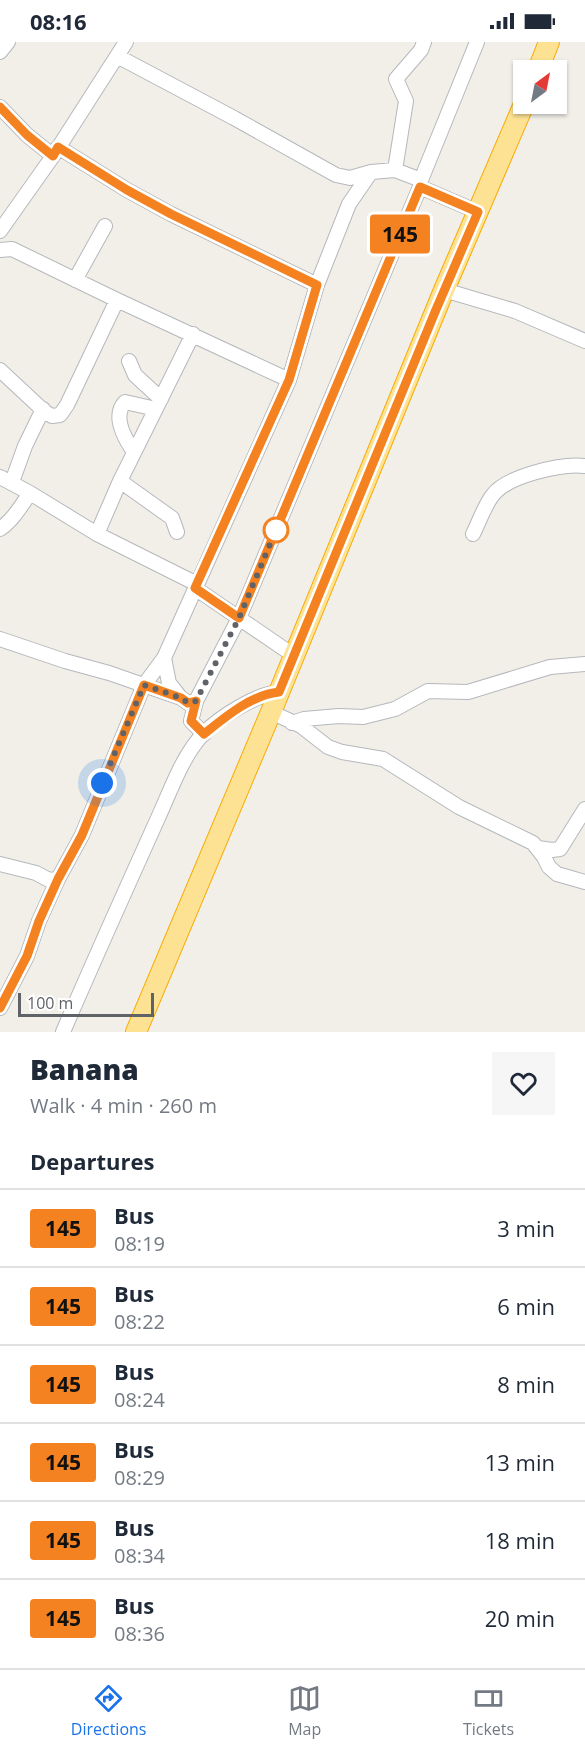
<!DOCTYPE html>
<html lang="en">
<head>
<meta charset="utf-8">
<style>
  :root { --surface:#fff; --page:#f6f6f7; --text:#1f2937; --muted:#747a83; --line:#e0e1e3; --accent:#1a73e8 }
  body { margin:0; font-family:"Open Sans",sans-serif; background:var(--page); color:var(--text); height:100vh; display:flex; flex-direction:column; font-size:22px; white-space:nowrap }
  * { box-sizing:border-box; margin:0 }
  p { font-size:20px; color:var(--muted) }
  .icon { flex:none; width:33px; height:33px; fill:none; stroke:currentColor; stroke-width:2; stroke-linecap:round; stroke-linejoin:round }
  .map { position:relative; height:990px; overflow:hidden }
  .drawer { display:flex; flex-direction:column; background:var(--surface); flex:1 }
  .drawer>* { flex:none }
  .badge { padding:0 12px; border-radius:4px; font-size:21px; line-height:39px }
  .needle { width:39px; rotate:32deg }
  .buttons { position:absolute; left:513px; top:18px; display:grid; gap:12px }
  .buttons a { display:grid; place-items:center; width:54px; height:54px; border-radius:0px; background:var(--surface); box-shadow:0 2px 4px #0004; font-size:30px }
  .scale { position:absolute; left:18px; bottom:15px; width:136px; box-sizing:border-box; padding-left:6px; border:3px solid #5f6368; border-top:0; font-size:16px; line-height:21px; white-space:nowrap; color:#5f6368; -webkit-text-stroke:4px #fff; paint-order:stroke }
  .you { position:absolute; width:30px; height:30px; margin:-15px; border:4px solid #fff; border-radius:50%; background:#1a73e8; box-shadow:0 0 0 9px #1a73e833 }
  .map>.badge { position:absolute; translate:-50% -50%; box-shadow:0 0 0 3px #fff }
  h2 { padding:0 30px; font-size:22px; line-height:54px }
  .round { display:grid; place-items:center; flex:none; width:63px; height:63px; border-radius:0px; background:var(--page) }
  .overview { display:flex; align-items:center; justify-content:space-between; height:102px; padding:0 30px }
  h1 { font-size:28px; font-weight:800; line-height:45px }
  ul { padding:0; list-style:none }
  li { display:flex; align-items:center; gap:18px; height:78px; padding:0 30px; border-top:2px solid var(--line) }
  li div { flex:1 }
  li b { display:block; font-size:22px }
  li em { font-style:normal }
  li .badge { min-width:66px; font-weight:700; text-align:center }
  .status { display:flex; justify-content:space-between; align-items:center; height:42px; padding:0 30px; background:var(--surface); direction:ltr }
  .status svg { height:16px; fill:currentColor }
  .tabs { display:flex; justify-content:space-around; align-items:center; height:84px; border-top:2px solid var(--line); background:var(--surface); font-size:16px; color:var(--muted) }
  .tabs a { display:grid; justify-items:center; gap:3px }
  .tabs .on { color:var(--accent) }
  .map>svg:first-child { display:block }
  .lines { fill:none; stroke-linecap:round; stroke-linejoin:round }
  .minor-casing { stroke:#b5b8bc; stroke-width:16 }
  .highway-casing { stroke:#f9ab00; stroke-width:22 }
  .minor { stroke:#fff; stroke-width:14 }
  .highway { stroke:#fde293; stroke-width:20 }
  .line-casing { stroke:#fff; stroke-width:14 }
  .line { stroke:#f58220; stroke-width:9 }
  .walk { stroke:#5f6368; stroke-width:6; stroke-dasharray:0 10.8 }
  .stop-dot { fill:#fff; stroke:#f58220; stroke-width:3 }
</style>
</head>
<body>
<div class="status"><b>08:16</b><svg viewBox="0 0 49 12"><path d="M0 12V9h3v3zM5 12V6h3v6zM10 12V3h3v9zM15 12V0h3v12zM26 1h20v11H26zM47 4h2v5h-2z"/></svg></div>
<div class="map">
<svg width="585" height="990" viewBox="0 0 585 990">
  <rect width="100%" height="100%" fill="#f1efe8"/>
  <g class="lines">
    <g class="minor-casing">
      <path id="minor" d="M0,10L8,0
        M117,14L234,76L336,133L350,136L371,130L395,128L421,138
        M0,65L27,93L53,114
        M58,105L127,148L171,172L317,243
        M395,128L406,59L396,37L421,8L424,0
        M420,145L478,170
        M0,189L53,114L126,0
        M0,208L12,207L117,258L289,338
        M75,238L105,184
        M444,248L515,269L585,299
        M129,319L135,333L161,357
        M0,328L45,370L52,374L60,373L67,363L117,258
        M134,410C125,397 112,374 125,360L156,367
        M0,435L30,451L97,492L197,542
        M120,439L172,476L177,490
        M12,440L25,404L43,367
        M0,487C13,478 21,464 30,451
        M97,492L120,439L193,292
        M473,492C479,480 484,465 492,454C506,434 562,421 585,424
        M195,546L293,613
        M0,597L65,619L109,631L181,656L188,661L196,659
        M164,616L169,641L180,655
        M271,670L301,684L328,705L342,710L383,717L459,765L533,801L544,815L549,825L557,832L585,840
        M292,681L304,677L339,674L363,675L395,667L428,649L468,650L550,625L585,622
        M204,692L191,679L196,659L239,576L420,145L421,138L477,0
        M538,806L552,808L560,807L585,767
        M0,822L36,831L49,838L58,837
        M0,966L27,914L39,879L58,837L82,793L144,643L164,616L289,338L317,243L349,162L371,130
        M63,990C94,918 126,847 158,776C171,748 182,714 204,691C220,675 256,652 279,650"/>
    </g>
    <g class="highway-casing">
      <path id="highway" d="M538,28L549,0
        M136,990L271,670L444,248L524,62"/>
    </g>
    <use href="#minor" class="minor"/>
    <use href="#highway" class="highway"/>
  </g>
  <g class="lines">
    <g class="line-casing">
      <path id="line" d="M0,65L27,93L53,114L58,105L127,148L171,172L317,243L289,338L195,546L239,576L420,145L478,170L435,270L279,650C251,653 225,675 204,692L191,679L196,659L188,661L181,656L144,643L82,793L58,837L39,879L27,914L0,966"/>
    </g>
    <use href="#line" class="line"/>
    <path class="walk" d="M102,741L144,643L181,656L188,661L196,659L239,576L276,488"/>
  </g>
  <circle class="stop-dot" cx="276" cy="488" r="12"/>
</svg>
<div class="buttons">
<a><svg class="needle" viewBox="-14 -14 28 28"><path d="M0-13l5 13h-10z" fill="#e53935"/><path d="M0 13l5-13h-10z" fill="#747a83"/></svg></a>
</div>
<div class="scale">100 m</div>
<div class="you" style="left:102px;top:741px"></div>
<b class="badge" style="left:400px;top:192px;background:#f58220;color:#111">145</b>
</div>
<section class="drawer">
<div class="overview"><div><h1>Banana</h1><p>Walk · 4 min · 260 m</p></div><a class="round"><svg class="icon" aria-label="heart" viewBox="0 0 24 24"><path d="M12 20l-8-8c-3-5 5-10 8-4 3-6 11-1 8 4z"/></svg></a></div>
<h2>Departures</h2>
<ul>
<li><span class="badge" style="background:#f58220;color:#111">145</span><div><b>Bus</b><p>08:19</p></div><em>3 min</em></li>
<li><span class="badge" style="background:#f58220;color:#111">145</span><div><b>Bus</b><p>08:22</p></div><em>6 min</em></li>
<li><span class="badge" style="background:#f58220;color:#111">145</span><div><b>Bus</b><p>08:24</p></div><em>8 min</em></li>
<li><span class="badge" style="background:#f58220;color:#111">145</span><div><b>Bus</b><p>08:29</p></div><em>13 min</em></li>
<li><span class="badge" style="background:#f58220;color:#111">145</span><div><b>Bus</b><p>08:34</p></div><em>18 min</em></li>
<li><span class="badge" style="background:#f58220;color:#111">145</span><div><b>Bus</b><p>08:36</p></div><em>20 min</em></li>
</ul>
</section>
<nav class="tabs">
<a class="on"><svg class="icon" aria-label="directions" viewBox="0 0 24 24"><path d="M12 3l9 9-9 9-9-9zM9 14v-3h6M13 9l2 2-2 2"/></svg>Directions</a>
<a><svg class="icon" aria-label="map" viewBox="0 0 24 24"><path d="M3 6l6-2 6 2 6-2v14l-6 2-6-2-6 2zM9 4v14M15 6v14"/></svg>Map</a>
<a><svg class="icon" aria-label="tickets" viewBox="0 0 24 24"><path d="M3 7h18v10H3zM15 7v10"/></svg>Tickets</a>
</nav>
</body>
</html>
